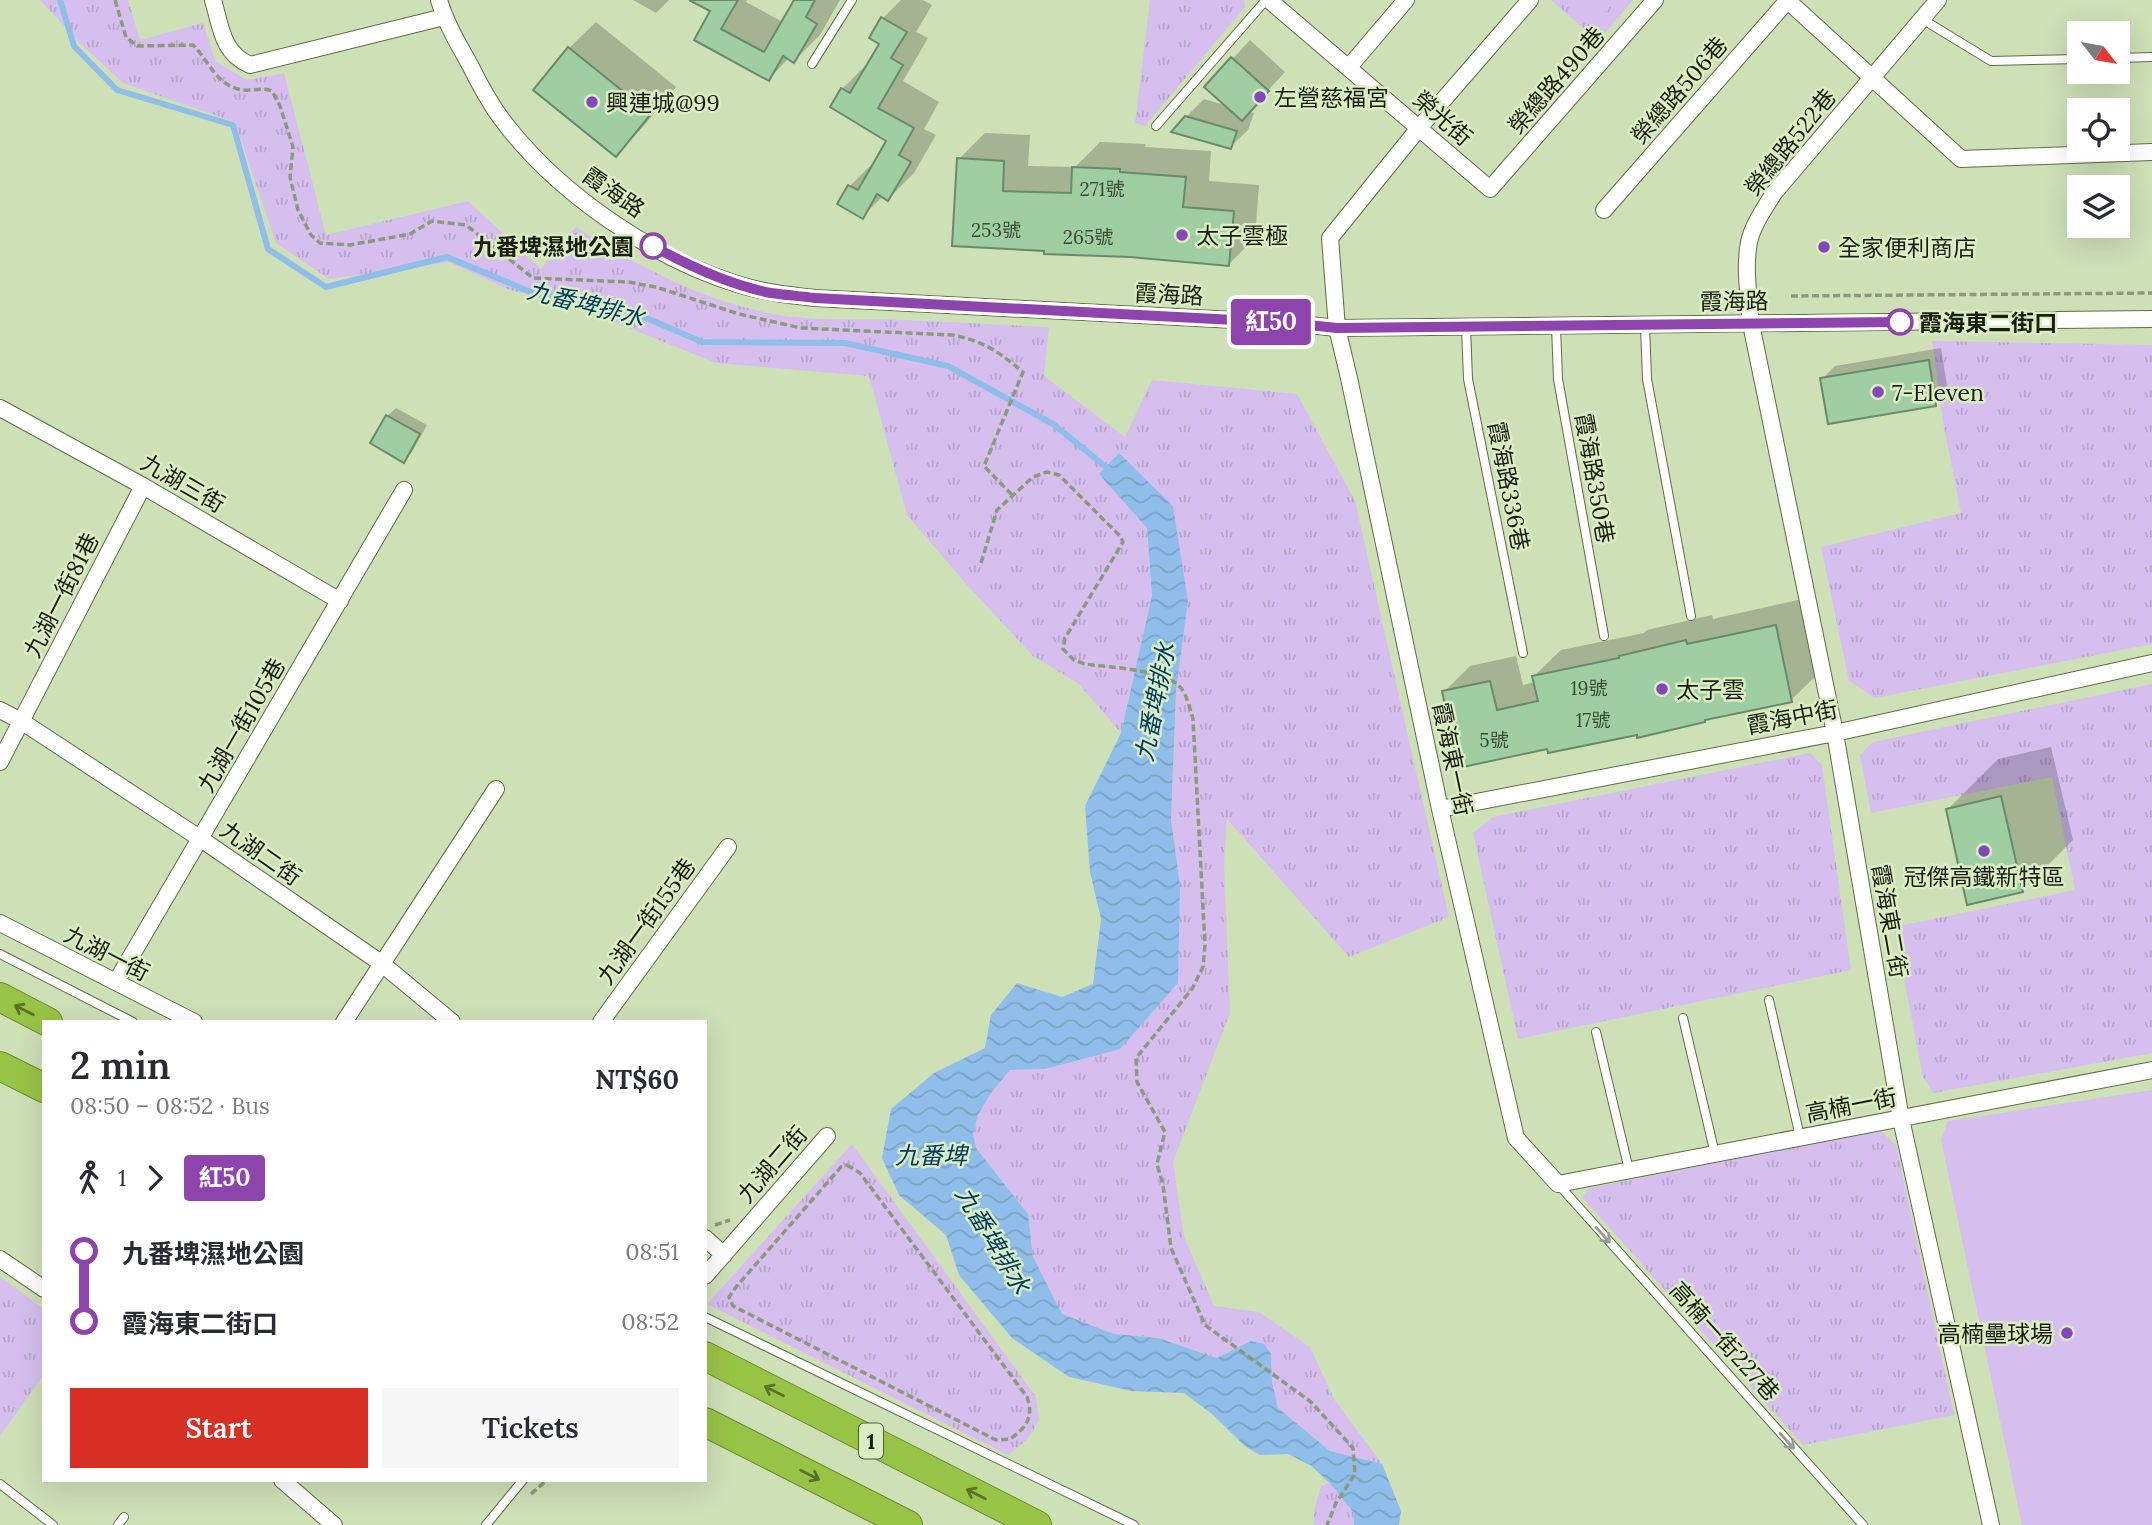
<!DOCTYPE html>
<html lang="en">
<head>
<meta charset="utf-8">
<style>
  :root { --surface:#fff; --page:#f7f7f7; --text:#2b2b33; --muted:#7c7c81; --accent:#d93025 }
  body { margin:0; font-family:Lora,"Noto Sans TC",serif; background:var(--page); color:var(--text); height:100vh; display:flex; flex-direction:column; font-size:26px; white-space:nowrap }
  * { box-sizing:border-box; margin:0 }
  p { font-size:23px; color:var(--muted) }
  .icon { flex:none; width:38px; height:38px; fill:none; stroke:currentColor; stroke-width:2; stroke-linecap:round; stroke-linejoin:round }
  .map { position:relative; flex:1; overflow:hidden }
  .panel { position:absolute; left:42px; top:1020px; width:665px; height:462px; display:flex; flex-direction:column; background:var(--surface); border-radius:0px; box-shadow:0 7px 28px #0002 }
  .panel>* { flex:none }
  .badge { padding:0 14px; border-radius:5px; font-size:24px; line-height:46px }
  .needle { width:46px; rotate:121deg }
  .fabs { position:absolute; left:2067px; top:21px; display:grid; gap:14px }
  .fabs a { display:grid; place-items:center; width:63px; height:63px; border-radius:0px; background:var(--surface); box-shadow:0 7px 28px #0002; font-size:35px }
  .map>.badge { position:absolute; translate:-50% -50%; box-shadow:0 0 0 4px #fff }
  .legs { display:flex; align-items:center; gap:10px; height:77px; padding:0 28px; font-size:23px }
  .legs p { margin-inline-start:auto }
  .summary { display:flex; align-items:center; justify-content:space-between; height:119px; padding:0 28px }
  h1 { font-size:38px; font-weight:600; line-height:52px }
  .cta { display:flex; gap:14px; margin-top:auto; padding:14px 28px }
  .cta a { flex:1; height:80px; border-radius:0px; background:var(--accent); color:#fff; font-size:28px; font-weight:600; line-height:80px; text-align:center }
  .cta a+a { background:var(--page); color:var(--text) }
  ul { padding:0 28px; list-style:none }
  li { display:flex; align-items:center; gap:24px; height:70px; font-size:26px }
  li i { display:grid; place-items:center; width:10px; height:100%; margin:0 9px; background:currentColor }
  li i::after { content:''; width:18px; height:18px; margin:-9px; border:5px solid; border-radius:50%; background:var(--surface) }
  li p { margin-inline-start:auto }
  li:first-child i { background:linear-gradient(#0000 50%,currentColor 0) }
  li:last-child i { background:linear-gradient(currentColor 50%,#0000 0) }
  .map>svg:first-child { display:block }
  .grass { fill:url(#grass-tufts) }
  .garden { fill:#d6bfef }
  .water { fill:url(#water-waves) }
  .shadow { fill:#0003 }
  .lines { fill:none; stroke-linecap:round; stroke-linejoin:round }
  .stream { stroke:#8ebee9; stroke-width:6 }
  .building { fill:#9ecea1; stroke:#6a8a6b; stroke-width:2 }
  .service-casing { stroke:#5e6d47; stroke-width:10 }
  .minor-casing { stroke:#5e6d47; stroke-width:18 }
  .motorway-casing { stroke:#6c8a32; stroke-width:30 }
  .path { stroke:#8c9a7a; stroke-width:3.5; stroke-dasharray:7 3.5; stroke-linecap:butt }
  .service { stroke:#fff; stroke-width:8 }
  .minor { stroke:#fff; stroke-width:16 }
  .motorway { stroke:#98c445; stroke-width:28 }
  .oneway { stroke:#58722a }
  .oneway2 { stroke:#989a93 }
  .line-1-casing { stroke:#fff; stroke-width:16 }
  .line-1 { stroke:#8e44ad; stroke-width:10 }
  .poi-dot { fill:#8546bb; stroke:#dbedc3; stroke-width:2.5 }
  .stop-1-dot { fill:#fff; stroke:#8e44ad; stroke-width:3.5 }
  .labels { text-anchor:middle; dominant-baseline:central; stroke-width:5; stroke-linejoin:round; paint-order:stroke }
  .number-label { font-size:19px; fill:#3a4b34 }
  .shield { fill:#dbedc3; stroke:#535d46; stroke-width:2 }
  .shield-label { font-size:21px; font-weight:bold; fill:#191f10 }
  .street-label { font-size:23px; fill:#191f10; stroke:#dbedc3 }
  .poi-label { font-size:23px; fill:#191f10; stroke:#dbedc3; text-anchor:start }
  .stop-label { font-size:23px; font-weight:bold; fill:#191f10; stroke:#dbedc3; text-anchor:end }
  .water-label { font-size:24px; font-style:italic; fill:#013c63; stroke:#dbedc3 }
</style>
</head>
<body>
<div class="map">
<svg width="2152" height="1525" viewBox="0 0 2152 1525">
  <defs>
    <pattern id="grass-tufts" width="24" height="20" patternUnits="userSpaceOnUse" patternTransform="scale(1.75)"><rect width="24" height="20" fill="#d6bfef"/><path d="M3 7l-1-3M5 7V3M7 7l1-3M15 17l-1-3M17 17v-4M19 17l1-3" fill="none" stroke="#b7a4cc"/></pattern>
    <pattern id="water-waves" width="16" height="10" patternUnits="userSpaceOnUse" patternTransform="scale(1.75)"><rect width="16" height="10" fill="#8ebee9"/><path d="M0 5q4-4 8 0t8 0" fill="none" stroke="#7aa3c7"/></pattern>
  </defs>
  <rect width="100%" height="100%" fill="#cee0b6"/>
  <path class="grass" d="M40,0H128L140,40L203,23L215,61L247,80L284,73L326,235L468,201L541,269L576,227C633,262 690,295 755,310C805,323 854,318 905,320C953,322 1001,325 1049,327L1044,376L1125,437L1152,380L1297,394L1355,501L1449,917L1349,957L1227,819L1224,865L1230,1013L1173,1162L1184,1237L1214,1306L1259,1312L1310,1347L1334,1399L1382,1464L1330,1451L1278,1408L1272,1382L1271,1354L1251,1341L1218,1358L1158,1338L1114,1334L1062,1314L1033,1257L1028,1214L976,1148L973,1134L978,1115L991,1093L1010,1070L1045,1069L1180,886L1171,819L1176,691L1188,601L1120,453L1100,474L1147,528L1152,595L1121,733L1079,684L1033,656L967,585L907,515L869,376L716,363L577,307L510,290L449,262L329,279L276,243L235,122L123,83L82,45Z
    M1150,0H1244L1245,7L1145,126L1135,123Z
    M1551,0H1633L1598,41Z
    M1932,341L2152,345V644L1875,698L1849,681L1821,547L1961,513L1943,422Z
    M2152,684V1053L1933,1093L1923,1077L1894,927L2075,890L2052,777L1871,813L1860,755L1873,742Z
    M1810,753L1822,765L1851,970L1518,1039L1473,833L1493,817Z
    M1880,1130L1896,1145L1954,1415L1803,1445L1582,1197L1590,1188Z
    M852,1144L1036,1397L1039,1420L1028,1439L1008,1455L707,1304Z
    M0,1277L44,1309V1374L0,1436Z
    M1330,1483L1353,1512L1354,1525H1314V1510L1321,1486Z"/>
  <path class="garden" d="M1574,0H1615L1596,22L1572,2Z
    M2152,1090V1525H2022L1941,1140L1948,1121Z"/>
  <path class="water" d="M1119,453L1173,506L1188,601L1176,691L1171,819L1180,886L1178,983L1120,1049L1045,1069L1010,1070L991,1093L978,1115L973,1134L976,1148L1028,1214L1033,1257L1062,1314L1114,1334L1158,1338L1217,1358L1251,1341L1264,1344L1271,1354L1272,1382L1278,1408L1330,1451L1382,1464L1401,1511L1399,1525H1354L1353,1512L1330,1483L1310,1465L1288,1454L1260,1455L1246,1447L1212,1414L1184,1393L1132,1391L1069,1377L1012,1338L959,1275L946,1235L899,1195L882,1158L891,1109L934,1073L985,1048L991,1015L1017,983L1062,997L1093,984L1101,919L1090,872L1085,806L1121,733L1152,595L1147,528L1099,474Z"/>
  <path class="shadow" d="M633,0H669L656,13Z
    M691,0H747L746,2L783,22L795,2L792,0H840L820,35L794,61L789,58L769,79L696,39L713,10Z
    M901,0H923L932,5L916,32L928,38L903,81L939,102L924,129L936,135L914,173L888,199L883,196L862,217L840,203L850,186L876,160L889,140L842,89L868,63L881,44L883,18Z
    M596,22L676,87L642,128L616,154L536,90L569,48Z
    M1250,40L1285,72L1248,112L1254,113L1248,130L1230,147L1186,117L1204,99L1228,106L1207,87Z
    M985,133L1030,135L1028,166L1075,167L1100,142L1146,144L1145,147L1211,151L1209,181L1259,185L1255,238L1229,264L1130,256L1046,252L959,159Z
    M1941,348L1948,391L1935,405L1822,379L1835,366Z
    M396,408L427,425L412,452L404,461L387,416Z
    M1802,599L1818,674L1791,700L1638,732L1549,747L1444,692L1470,666L1516,656L1523,685L1535,682L1534,676L1561,650L1644,633L1647,630L1712,615L1713,619Z
    M2051,747L2073,840L2022,891L1947,810L1998,759Z"/>
  <g class="lines">
    <path class="stream" d="M60,0L74,46L117,90L233,125L268,249L326,287L447,257L533,293L630,311L702,342L845,343L948,366L1053,424L1111,471"/>
  </g>
  <path class="building" d="M689,0H738L721,29L764,52L794,0H815L806,17L817,24L794,63L783,56L769,81L694,40L710,11Z
    M881,17L907,32L891,58L903,65L878,108L914,128L899,155L911,162L888,201L877,194L863,219L837,204L848,185L858,190L886,141L830,107L841,88L850,93L879,44L869,38Z
    M568,47L651,114L616,157L533,90Z
    M1231,57L1269,91L1242,121L1204,87Z
    M1185,116L1237,131L1231,149L1171,132Z
    M957,158L1004,161L1003,191L1071,193L1072,167L1120,169V172L1186,177L1183,207L1234,211L1229,266L1130,257L1044,254V251L952,246Z
    M1929,360L1936,406L1828,424L1820,378Z
    M386,415L420,434L404,463L370,443Z
    M1776,625L1792,702L1705,720V722L1637,738V735L1548,753L1547,749L1458,768L1442,691L1490,681L1497,710L1538,701L1532,676L1619,658V656L1686,640L1687,644Z
    M2001,796L2023,892L1967,905L1946,809Z"/>
  <g class="lines">
    <g class="service-casing">
      <path id="service" d="M1922,19L1991,61L2079,59
        M2118,58L2152,57
        M812,64L852,0
        M1156,126L1266,0
        M1645,325L1647,379L1691,616
        M1556,326L1558,379L1604,636
        M1466,327L1468,379L1523,653
        M0,954L133,1022
        M1769,1000L1800,1137
        M1683,1018L1715,1154
        M1596,1032L1629,1170
        M1558,1184L1863,1525
        M705,1317L1134,1525
        M0,1484L53,1525
        M118,1525L124,1517
        M486,1525L523,1480"/>
    </g>
    <g class="minor-casing">
      <path id="minor" d="M213,0C221,27 222,53 250,65L444,17
        M439,0C446,24 459,45 471,67C481,87 493,109 507,126C561,195 653,258 737,284C762,292 788,295 815,298L1289,323L1337,328L2152,319
        M1269,0L1490,189L1655,0
        M1530,0L1419,128L1330,238L1337,328L1349,378L1440,809L1516,1138L1558,1184L2152,1070
        M1787,0L1961,159L2152,152
        M1938,0L1774,193C1765,208 1753,224 1749,242C1744,268 1749,298 1751,324L1835,733L1901,1119L1991,1525
        M1349,67L1406,0
        M1604,210L1788,0
        M0,408L143,486L340,601
        M0,710L21,721L201,839L381,963L452,1022
        M0,762L143,486
        M1440,809L1835,733L2152,663
        M0,923L194,1022
        M116,982L404,490
        M344,1022L496,789
        M601,1022L728,847
        M705,1238L724,1255
        M0,1259L44,1289
        M705,1276L827,1136
        M282,1480L334,1525"/>
    </g>
    <g class="motorway-casing">
      <path id="motorway" d="M0,997L48,1022
        M0,1066L44,1088
        M705,1356L1037,1525
        M705,1422L908,1525"/>
    </g>
    <path class="path" d="M115,0L126,37L137,46L193,45C210,62 216,86 243,90C253,91 262,87 272,91L280,106L293,147L290,177L298,210L311,235L320,243L350,245L410,234L432,221L466,225L533,278L628,282L656,287L739,314L801,328L952,335C984,341 999,352 1023,372L984,466L1012,495
      M1791,296L2152,293
      M981,563L997,510L1033,477L1047,472L1059,475L1120,536L1123,542L1065,638L1063,649L1074,660L1085,664C1107,667 1168,670 1181,688C1187,696 1190,709 1193,719L1205,945L1203,967L1192,989L1136,1058L1137,1082L1165,1132L1157,1164L1163,1185L1171,1248L1205,1325L1311,1402L1353,1448L1355,1474L1336,1503L1327,1525
      M847,1165L860,1173L1027,1397C1034,1418 1026,1428 1010,1439L996,1440L733,1306L729,1297L736,1287L841,1167Z
      M715,1225L730,1220
      M531,1494L547,1480"/>
    <use href="#service" class="service"/>
    <use href="#minor" class="minor"/>
    <use href="#motorway" class="motorway"/>
  </g>
  <defs><path id="oneway-shaft" d="M-6 0H5M1.5-3L5.5 0L1.5 3" fill="none" stroke-width="1.6" stroke-linecap="round" stroke-linejoin="round" transform="scale(1.75)"/></defs>
  <g class="oneway">
    <use href="#oneway-shaft" transform="translate(24 1010) rotate(-153)"/>
    <use href="#oneway-shaft" transform="translate(774 1391) rotate(-153)"/>
    <use href="#oneway-shaft" transform="translate(810 1475) rotate(27)"/>
    <use href="#oneway-shaft" transform="translate(976 1494) rotate(-153)"/>
  </g>
  <g class="oneway2">
    <use href="#oneway-shaft" transform="translate(1603 1235) rotate(48)"/>
    <use href="#oneway-shaft" transform="translate(1787 1441) rotate(48)"/>
  </g>
  <g class="lines">
    <g class="line-1-casing">
      <path id="line-1" d="M653,246C689,266 730,285 771,293C785,295 800,296 815,298L1289,323L1337,328L1900,322"/>
    </g>
    <use href="#line-1" class="line-1"/>
  </g>
  <g class="poi-dot">
    <circle cx="1260" cy="97" r="7"/>
    <circle cx="592" cy="102" r="7"/>
    <circle cx="1182" cy="235" r="7"/>
    <circle cx="1824" cy="247" r="7"/>
    <circle cx="1878" cy="392" r="7"/>
    <circle cx="1662" cy="689" r="7"/>
    <circle cx="1984" cy="851" r="7"/>
    <circle cx="2067" cy="1333" r="7"/>
  </g>
  <g class="stop-1-dot">
    <circle cx="653" cy="246" r="12"/>
    <circle cx="1900" cy="322" r="12"/>
  </g>
  <g class="labels">
    <g class="number-label">
      <text x="1102" y="189">271號</text>
      <text x="996" y="230">253號</text>
      <text x="1088" y="237">265號</text>
      <text x="1589" y="688">19號</text>
      <text x="1593" y="720">17號</text>
      <text x="1494" y="740">5號</text>
    </g>
    <rect class="shield" x="859" y="1423.5" width="24" height="35" rx="5"/>
    <g class="shield-label">
      <text x="871" y="1441">1</text>
    </g>
    <g class="street-label">
      <text transform="translate(1556 80) rotate(-49)">榮總路490巷</text>
      <text transform="translate(1679 90) rotate(-49)">榮總路506巷</text>
      <text transform="translate(1443 118) rotate(41)">榮光街</text>
      <text transform="translate(1790 142) rotate(-51)">榮總路522巷</text>
      <text transform="translate(614 192) rotate(35)">霞海路</text>
      <text transform="translate(1169 294) rotate(3)">霞海路</text>
      <text transform="translate(1734 301) rotate(-1)">霞海路</text>
      <text transform="translate(1595 478) rotate(80)">霞海路350巷</text>
      <text transform="translate(183 483) rotate(30)">九湖三街</text>
      <text transform="translate(1509 486) rotate(79)">霞海路336巷</text>
      <text transform="translate(61 595) rotate(-63)">九湖一街81巷</text>
      <text transform="translate(1792 717) rotate(-11)">霞海中街</text>
      <text transform="translate(241 725) rotate(-60)">九湖一街105巷</text>
      <text transform="translate(1453 759) rotate(78)">霞海東一街</text>
      <text transform="translate(261 853) rotate(35)">九湖二街</text>
      <text transform="translate(646 921) rotate(-54)">九湖一街155巷</text>
      <text transform="translate(1890 921) rotate(80)">霞海東二街</text>
      <text transform="translate(107 953) rotate(27)">九湖一街</text>
      <text transform="translate(1851 1105) rotate(-11)">高楠一街</text>
      <text transform="translate(772 1164) rotate(-49)">九湖二街</text>
      <text transform="translate(1725 1341) rotate(48)">高楠一街227巷</text>
    </g>
    <g class="poi-label">
      <text x="1274" y="97">左營慈福宮</text>
      <text x="606" y="102">興連城@99</text>
      <text x="1196" y="235">太子雲極</text>
      <text x="1838" y="247">全家便利商店</text>
      <text x="1892" y="392">7-Eleven</text>
      <text x="1676" y="689">太子雲</text>
      <text x="1984" y="876" text-anchor="middle">冠傑高鐵新特區</text>
      <text x="2053" y="1333" text-anchor="end">高楠壘球場</text>
    </g>
    <g class="stop-label">
      <text x="634" y="246">九番埤濕地公園</text>
      <text x="1919" y="322" text-anchor="start">霞海東二街口</text>
    </g>
    <g class="water-label">
      <text transform="translate(586 304) rotate(14)">九番埤排水</text>
      <text transform="translate(1155 702) rotate(-79)">九番埤排水</text>
      <text x="931" y="1155">九番埤</text>
      <text transform="translate(993 1240) rotate(59)">九番埤排水</text>
    </g>
  </g>
</svg>
<div class="fabs">
<a><svg class="needle" viewBox="-14 -14 28 28"><path d="M0-13l5 13h-10z" fill="#e53935"/><path d="M0 13l5-13h-10z" fill="#7c7c81"/></svg></a>
<a><svg class="icon" aria-label="locate" viewBox="0 0 24 24"><circle cx="12" cy="12" r="6"/><path d="M12 2v4M12 18v4M2 12h4M18 12h4"/></svg></a>
<a><svg class="icon" aria-label="layers" viewBox="0 0 24 24"><path d="M12 4l9 5-9 5-9-5zM3 14l9 5 9-5"/></svg></a>
</div>
<b class="badge" style="left:1271px;top:322px;background:#8e44ad;color:#fff">紅50</b>
<section class="panel">
<div class="summary"><div><h1>2 min</h1><p>08:50 – 08:52 · Bus</p></div><b>NT$60</b></div>
<div class="legs"><svg class="icon" aria-label="walk" viewBox="0 0 24 24"><circle cx="13" cy="4" r="2"/><path d="M13 8l-2 6 4 7M11 14l-3 7M7 12l3-4h3l4 4"/></svg>1<svg class="icon" aria-label="forward" viewBox="0 0 24 24"><path d="M9 5l7 7-7 7"/></svg><b class="badge" style="background:#8e44ad;color:#fff">紅50</b></div>
<ul>
<li><i style="color:#8e44ad"></i><b>九番埤濕地公園</b><p>08:51</p></li>
<li><i style="color:#8e44ad"></i><b>霞海東二街口</b><p>08:52</p></li>
</ul>
<div class="cta"><a>Start</a><a>Tickets</a></div>
</section>
</div>
</body>
</html>
